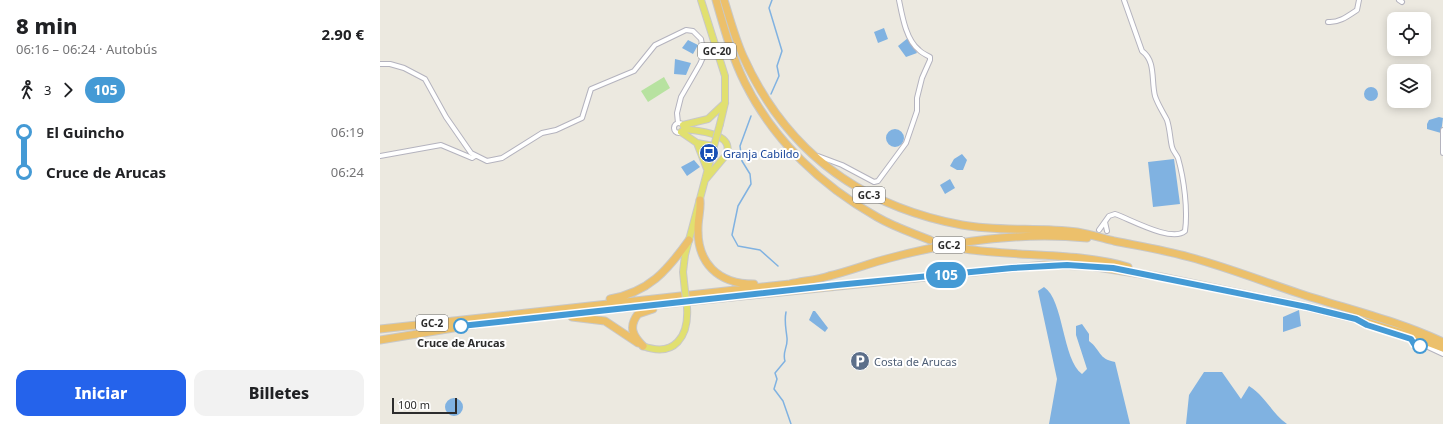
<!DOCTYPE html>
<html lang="es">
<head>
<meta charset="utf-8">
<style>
  :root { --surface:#fff; --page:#f2f2f2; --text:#202124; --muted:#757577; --accent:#2563eb }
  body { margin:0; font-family:"Noto Sans",sans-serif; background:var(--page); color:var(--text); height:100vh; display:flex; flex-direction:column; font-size:15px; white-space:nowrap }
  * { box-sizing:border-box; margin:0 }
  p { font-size:13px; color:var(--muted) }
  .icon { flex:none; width:22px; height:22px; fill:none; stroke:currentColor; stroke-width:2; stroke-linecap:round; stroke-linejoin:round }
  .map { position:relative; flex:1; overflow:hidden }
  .side { display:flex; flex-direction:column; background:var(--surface); width:380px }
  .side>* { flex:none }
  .badge { padding:0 8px; border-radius:13px; font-size:14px; line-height:26px }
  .tools { position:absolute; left:1007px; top:12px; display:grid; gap:8px }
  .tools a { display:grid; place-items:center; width:44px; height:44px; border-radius:8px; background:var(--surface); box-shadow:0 2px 10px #0003; font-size:20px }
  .scale { position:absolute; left:12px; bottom:10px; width:65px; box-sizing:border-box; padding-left:4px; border:2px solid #2c2c2c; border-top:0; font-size:11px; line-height:14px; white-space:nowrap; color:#2c2c2c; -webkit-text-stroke:3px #fff; paint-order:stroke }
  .map>.badge { position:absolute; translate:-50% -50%; box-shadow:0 0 0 2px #fff }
  .legs { display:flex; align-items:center; gap:6px; height:44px; padding:0 16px; font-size:13px }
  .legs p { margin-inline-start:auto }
  .headline { display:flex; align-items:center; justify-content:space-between; height:68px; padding:0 16px }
  h1 { font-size:22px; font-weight:800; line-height:30px }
  .cta { display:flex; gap:8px; margin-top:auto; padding:8px 16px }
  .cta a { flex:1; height:46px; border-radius:12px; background:var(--accent); color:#fff; font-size:16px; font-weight:800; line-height:46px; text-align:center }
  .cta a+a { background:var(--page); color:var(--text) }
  ul { padding:0 16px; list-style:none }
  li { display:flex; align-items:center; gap:14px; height:40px; font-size:15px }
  li i { display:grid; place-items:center; width:6px; height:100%; margin:0 5px; background:currentColor }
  li i::after { content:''; width:10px; height:10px; margin:-5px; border:3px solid; border-radius:50%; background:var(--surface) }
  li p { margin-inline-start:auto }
  li:first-child i { background:linear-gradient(#0000 50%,currentColor 0) }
  li:last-child i { background:linear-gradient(currentColor 50%,#0000 0) }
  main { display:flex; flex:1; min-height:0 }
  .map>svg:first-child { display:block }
  .pitch { fill:#b7e2a0 }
  .water { fill:#80b2e1 }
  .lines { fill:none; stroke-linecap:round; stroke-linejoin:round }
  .stream { stroke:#80b2e1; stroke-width:1.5 }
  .highway-tunnel { stroke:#c6c3bc; stroke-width:7; stroke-dasharray:7 3.5; stroke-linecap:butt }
  .street-casing { stroke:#b4b3be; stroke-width:6 }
  .primary-casing { stroke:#c8c8c8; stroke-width:8 }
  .highway-casing { stroke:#c8c8c8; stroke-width:9 }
  .street { stroke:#fff; stroke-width:4 }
  .primary { stroke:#e1e070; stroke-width:6 }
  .highway { stroke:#ecc06b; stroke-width:7 }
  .primary-bridge-casing { stroke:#c8c8c8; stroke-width:8; stroke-linecap:butt }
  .primary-bridge { stroke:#e1e070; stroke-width:6 }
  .line-1-casing { stroke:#fff; stroke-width:9 }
  .line-1 { stroke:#449ad5; stroke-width:6 }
  .stop-1-dot { fill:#fff; stroke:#449ad5; stroke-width:2 }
  .labels { text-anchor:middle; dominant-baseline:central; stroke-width:4; stroke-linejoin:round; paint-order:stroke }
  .shield { fill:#fff; stroke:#6b6b6b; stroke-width:1 }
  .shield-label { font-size:10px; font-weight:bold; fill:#2c2c2c }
  .transit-label { font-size:11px; fill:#164399; stroke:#fff; text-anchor:start }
  .stop-label { font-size:11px; font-weight:bold; fill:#2c2c2c; stroke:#fff }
  .service-label { font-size:11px; fill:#4e5e75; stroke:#fff; text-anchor:start }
</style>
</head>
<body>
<main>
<section class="side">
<div class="headline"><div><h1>8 min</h1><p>06:16 – 06:24 · Autobús</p></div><b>2.90 €</b></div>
<div class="legs"><svg class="icon" aria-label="walk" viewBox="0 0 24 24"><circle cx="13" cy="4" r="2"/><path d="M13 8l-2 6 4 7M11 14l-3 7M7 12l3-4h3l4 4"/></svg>3<svg class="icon" aria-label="forward" viewBox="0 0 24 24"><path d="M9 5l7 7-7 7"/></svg><b class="badge" style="background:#449ad5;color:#fff">105</b></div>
<ul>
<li><i style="color:#449ad5"></i><b>El Guincho</b><p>06:19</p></li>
<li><i style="color:#449ad5"></i><b>Cruce de Arucas</b><p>06:24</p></li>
</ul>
<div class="cta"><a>Iniciar</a><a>Billetes</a></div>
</section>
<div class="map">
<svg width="1063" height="424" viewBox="0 0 1063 424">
  <rect width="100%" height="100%" fill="#ece9e0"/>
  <path class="pitch" d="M284,77L290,88L268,102L261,91Z"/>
  <path class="water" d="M504,28L508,39L498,43L494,32Z
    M528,38L537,53L526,57L518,46Z
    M308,40L318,45L313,54L302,48Z
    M295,59L311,63L306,75L294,74Z
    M984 94a7 7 0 1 1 14 0a7 7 0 1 1-14 0Z
    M1059,117L1063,118L1061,133L1047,129V124L1049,120Z
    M506 138a9 9 0 1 1 18 0a9 9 0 1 1-18 0Z
    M582,154L587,160L583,170H577L570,166L574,159Z
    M794,159L800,204L773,207L768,162Z
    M314,160L320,167L307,176L301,167Z
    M570,179L575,188L565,194L560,185Z
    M664,287C684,300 682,359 702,374L707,369L696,335V326L702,324L709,334V341C721,350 718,359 735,362L750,424H669L677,379L658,291Z
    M919,310L921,326L903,332V317Z
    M433,311H435L448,328L445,332L429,320Z
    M824,372H842L861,399L869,386C886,397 891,412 907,424H806L809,395Z
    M65 407a9 9 0 1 1 18 0a9 9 0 1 1-18 0Z"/>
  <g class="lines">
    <path class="stream" d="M391,94L399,76L397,66L402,51L389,8L392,0
      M371,116L360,146L362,161L370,174L371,184L358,206L352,235L358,246L380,250L398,266
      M406,312C404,322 406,328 407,338C408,347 402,352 405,361L395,373L397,379L394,389L403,401L411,424"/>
    <path class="highway-tunnel" d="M550,240L585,249"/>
    <g class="street-casing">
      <path id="street" d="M1019,0L1022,2
        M948,22C959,23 968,16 977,10L979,0
        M0,64H10L24,68L45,79L66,117L91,153L107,161L122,158L162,133L176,130L202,118L211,89L254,71L275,45L306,30L313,31L321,39L324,55L320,64L301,97L297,113L298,123
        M294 128a5 5 0 1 1 10 0a5 5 0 1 1-10 0Z
        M1063,130V153
        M0,156L61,145L92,158L95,156
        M438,156L462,165L494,182L498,181L526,143L537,111V98L542,78L550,60V57C546,55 542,53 539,50C526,40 522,15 519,0
        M725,222L727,231
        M719,230L729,216L735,214C750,219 792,243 805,231C808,210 804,179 798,158C796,154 793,151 792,147C790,139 790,129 787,120C783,112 778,105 775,96C771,80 776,61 762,51L744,0
        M1033,340L1063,354"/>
    </g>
    <g class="primary-casing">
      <path id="primary" d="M321,0L345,76V103L340,124
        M303,125L328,119L345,103
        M304,129C318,131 356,133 346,155L326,179
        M301,132L317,143L334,146L305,255L303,272L305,291
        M317,143L327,169
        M263,346C295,358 309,336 307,307"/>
    </g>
    <g class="highway-casing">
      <path id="highway" d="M336,0C344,28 352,57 365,83C394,141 442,186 497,217C514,227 533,233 550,240
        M344,0C350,19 355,38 363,56C406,152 480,206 582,225C620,232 659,227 697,232C709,234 722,238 734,241C759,246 784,250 809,257C846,267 882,281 918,293C967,309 1016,320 1063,342
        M320,200C321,210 318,218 318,228C317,263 338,284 374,284
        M585,249C638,257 698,252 748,267
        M230,299C269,292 287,271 309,240
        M192,317L225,321L258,343
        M0,329L410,284C423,281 436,280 449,276C470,271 490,263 510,258C573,241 641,232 707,238
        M0,340L110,322L633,268L665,265L710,266L781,277L927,307L976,319L1026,334L1063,348
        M263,346C253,336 248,327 258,314L273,309"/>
    </g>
    <use href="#street" class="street"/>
    <use href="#primary" class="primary"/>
    <use href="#highway" class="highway"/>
    <g class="primary-bridge-casing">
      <path id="primary-bridge" d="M334,146L340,124
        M305,291L307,307"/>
    </g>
    <use href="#primary-bridge" class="primary-bridge"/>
  </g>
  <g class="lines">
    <g class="line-1-casing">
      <path id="line-1" d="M81,326L457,285L632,268L687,265L733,268L927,307L976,319L987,325L1031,339L1034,344L1040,346"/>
    </g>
    <use href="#line-1" class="line-1"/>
  </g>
  <defs>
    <g id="bus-disc" transform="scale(1)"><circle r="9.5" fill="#1a4fb4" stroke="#fff"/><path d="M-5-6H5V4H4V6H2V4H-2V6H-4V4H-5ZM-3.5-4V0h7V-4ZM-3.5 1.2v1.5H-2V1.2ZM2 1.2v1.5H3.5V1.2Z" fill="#fff"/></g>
    <g id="parking-disc" transform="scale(1)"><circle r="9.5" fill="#5c6f8a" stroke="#fff"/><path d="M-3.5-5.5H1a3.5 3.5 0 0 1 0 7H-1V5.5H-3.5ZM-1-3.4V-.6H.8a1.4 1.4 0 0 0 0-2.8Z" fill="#fff"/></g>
  </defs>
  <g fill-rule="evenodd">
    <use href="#bus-disc" x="329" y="153"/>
    <use href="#parking-disc" x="480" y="361"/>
  </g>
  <g class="stop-1-dot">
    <circle cx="81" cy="326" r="7"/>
    <circle cx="1040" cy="346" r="7"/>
  </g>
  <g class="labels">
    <g class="shield">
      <rect x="318" y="43" width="38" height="16" rx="3"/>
      <rect x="473" y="187" width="32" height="16" rx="3"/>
      <rect x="553" y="237" width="32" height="16" rx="3"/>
      <rect x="36" y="315" width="32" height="16" rx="3"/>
    </g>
    <g class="shield-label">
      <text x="337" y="51">GC-20</text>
      <text x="489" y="195">GC-3</text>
      <text x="569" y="245">GC-2</text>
      <text x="52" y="323">GC-2</text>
    </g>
    <g class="transit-label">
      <text x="343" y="153">Granja Cabildo</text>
    </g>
    <g class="stop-label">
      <text x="81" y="342">Cruce de Arucas</text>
    </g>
    <g class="service-label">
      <text x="494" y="361">Costa de Arucas</text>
    </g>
  </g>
</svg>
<div class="tools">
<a><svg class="icon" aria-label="locate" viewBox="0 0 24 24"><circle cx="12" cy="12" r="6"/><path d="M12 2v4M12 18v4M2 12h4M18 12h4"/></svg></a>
<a><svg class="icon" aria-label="layers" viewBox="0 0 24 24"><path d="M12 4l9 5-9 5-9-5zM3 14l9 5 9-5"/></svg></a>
</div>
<div class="scale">100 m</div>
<b class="badge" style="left:566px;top:275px;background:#449ad5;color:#fff">105</b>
</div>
</main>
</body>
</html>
